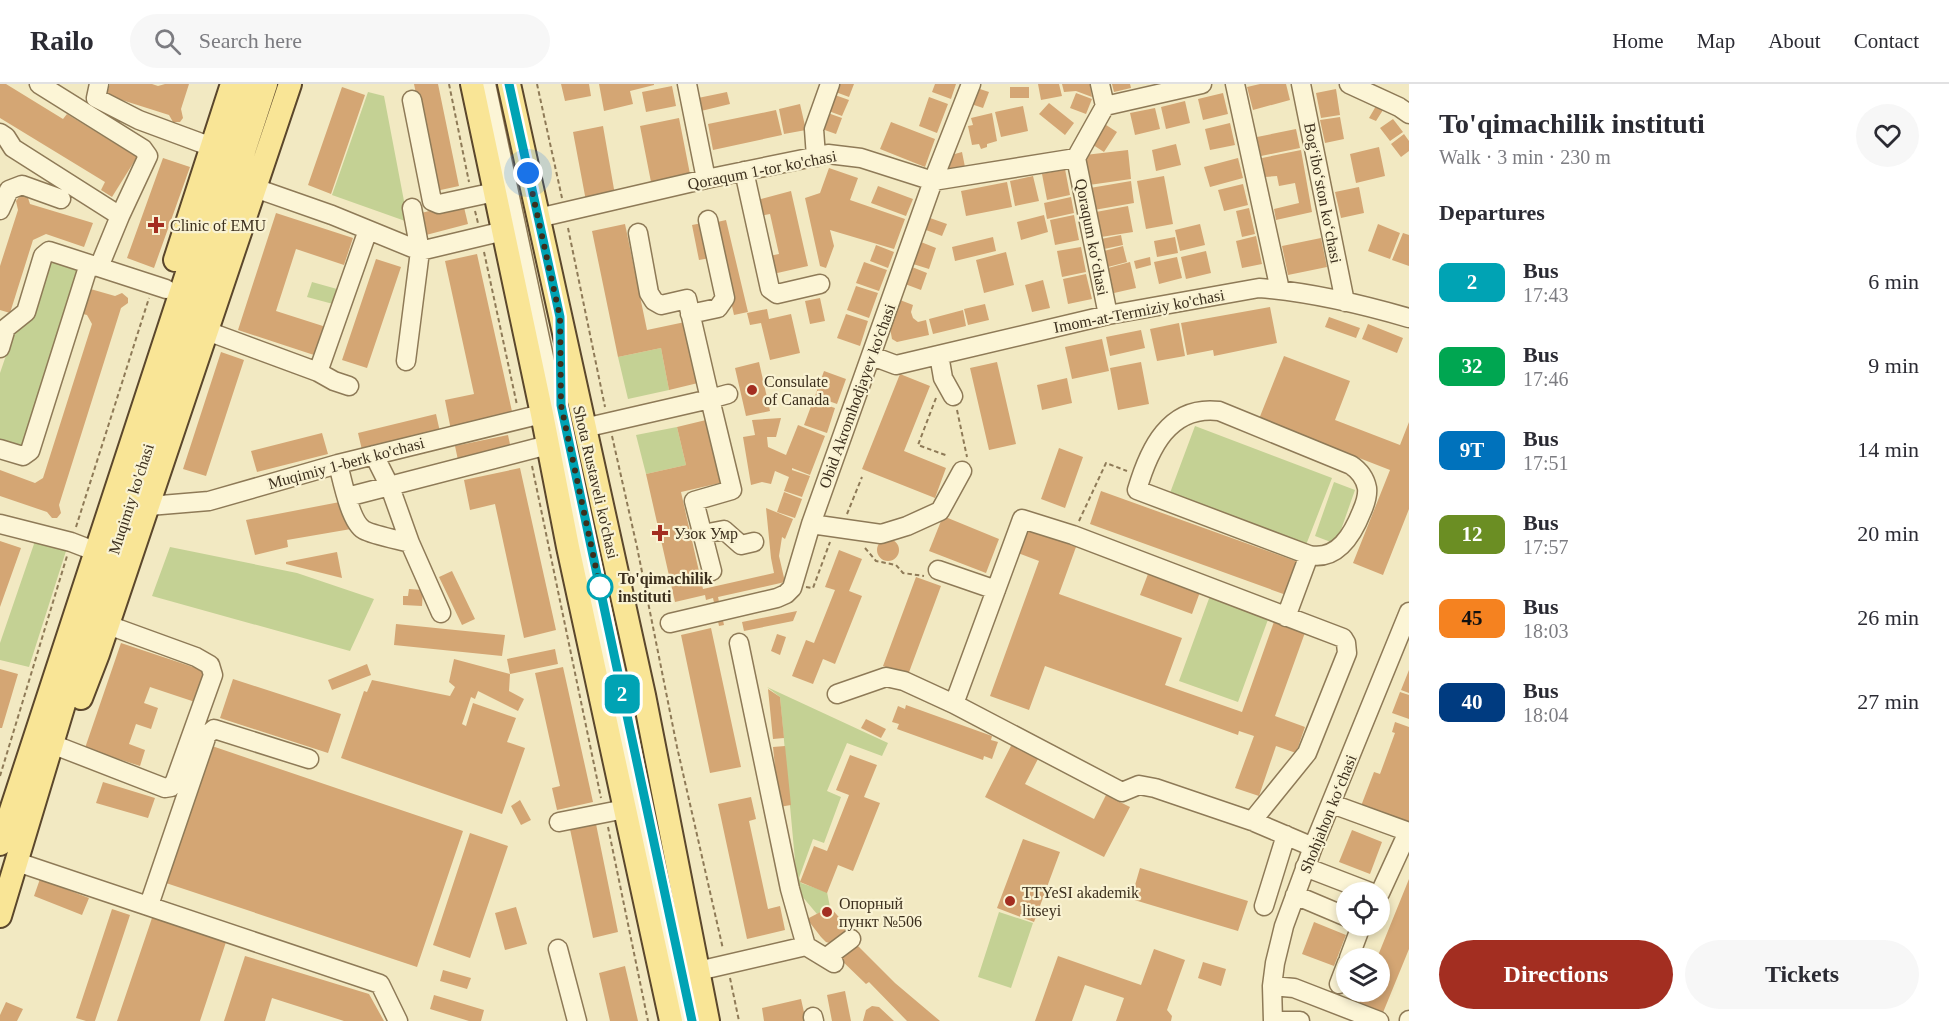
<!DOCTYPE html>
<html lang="en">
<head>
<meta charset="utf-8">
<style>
  :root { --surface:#fff; --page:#f7f7f7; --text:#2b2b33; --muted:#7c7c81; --line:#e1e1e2; --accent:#a32e21 }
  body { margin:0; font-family:Georgia,serif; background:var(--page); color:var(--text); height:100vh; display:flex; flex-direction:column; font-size:22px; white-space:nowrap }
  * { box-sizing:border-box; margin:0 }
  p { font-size:20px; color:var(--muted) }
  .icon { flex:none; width:33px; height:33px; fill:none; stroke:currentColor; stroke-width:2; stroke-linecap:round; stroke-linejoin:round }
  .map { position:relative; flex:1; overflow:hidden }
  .side { display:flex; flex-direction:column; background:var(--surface); width:540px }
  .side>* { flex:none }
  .badge { padding:0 12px; border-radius:9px; font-size:21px; line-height:39px }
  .tools { position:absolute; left:1336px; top:798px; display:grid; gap:12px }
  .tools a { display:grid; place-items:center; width:54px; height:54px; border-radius:50%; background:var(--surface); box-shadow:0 3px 9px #0003; font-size:30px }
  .you { position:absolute; width:30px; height:30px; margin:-15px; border:4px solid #fff; border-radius:50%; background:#1a73e8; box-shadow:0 0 0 9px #1a73e833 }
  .map>.badge { position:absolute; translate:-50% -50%; box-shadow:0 0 0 3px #fff }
  h2 { padding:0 30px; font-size:22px; line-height:54px }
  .round { display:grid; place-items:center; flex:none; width:63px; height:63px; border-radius:32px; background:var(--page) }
  .head { display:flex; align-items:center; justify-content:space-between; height:102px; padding:0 30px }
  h1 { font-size:28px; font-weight:600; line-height:45px }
  .primary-button { display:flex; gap:12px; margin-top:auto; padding:12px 30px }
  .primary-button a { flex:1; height:69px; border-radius:36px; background:var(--accent); color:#fff; font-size:24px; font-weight:600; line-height:69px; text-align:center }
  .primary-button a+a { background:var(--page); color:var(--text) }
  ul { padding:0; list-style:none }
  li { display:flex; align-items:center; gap:18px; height:84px; padding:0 30px }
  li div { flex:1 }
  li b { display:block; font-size:22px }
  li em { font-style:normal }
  li .badge { min-width:66px; font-weight:700; text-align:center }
  header { display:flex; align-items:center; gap:36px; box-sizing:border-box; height:84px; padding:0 30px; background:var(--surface); border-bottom:2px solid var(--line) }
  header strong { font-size:28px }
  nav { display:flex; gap:33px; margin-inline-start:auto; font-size:21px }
  .search { width:420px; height:54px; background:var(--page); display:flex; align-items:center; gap:15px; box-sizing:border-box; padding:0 21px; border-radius:33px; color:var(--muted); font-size:22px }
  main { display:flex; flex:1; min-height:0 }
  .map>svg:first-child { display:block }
  .green { fill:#c4d194 }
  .building { fill:#d4a674 }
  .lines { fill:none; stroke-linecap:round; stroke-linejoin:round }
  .minor-casing { stroke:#8e7a57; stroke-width:21 }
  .major-casing { stroke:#5b472c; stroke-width:26 }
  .path { stroke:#8e7a57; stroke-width:2; stroke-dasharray:4.5 3; stroke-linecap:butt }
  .minor { stroke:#fcf5d6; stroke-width:18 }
  .major { stroke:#f9e596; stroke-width:22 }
  .line-casing { stroke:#fff; stroke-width:14 }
  .line { stroke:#00a3b4; stroke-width:9 }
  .walk { stroke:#3c2f1d; stroke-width:6; stroke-dasharray:0 10.8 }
  .poi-dot { fill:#a32e21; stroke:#f9f2d2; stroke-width:2 }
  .stop-dot { fill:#fff; stroke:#00a3b4; stroke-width:3 }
  .labels { text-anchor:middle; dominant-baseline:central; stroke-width:4.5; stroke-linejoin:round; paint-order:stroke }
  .street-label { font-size:16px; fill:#3c2f1d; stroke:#f9f2d2 }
  .poi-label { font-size:16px; fill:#3c2f1d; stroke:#f9f2d2; text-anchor:start }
  .stop-label { font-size:16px; font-weight:bold; fill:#3c2f1d; stroke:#f9f2d2; text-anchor:start }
</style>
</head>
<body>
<header>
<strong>Railo</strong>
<div class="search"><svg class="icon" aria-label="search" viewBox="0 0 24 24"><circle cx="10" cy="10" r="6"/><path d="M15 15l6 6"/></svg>Search here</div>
<nav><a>Home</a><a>Map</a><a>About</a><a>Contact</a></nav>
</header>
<main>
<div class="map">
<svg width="1409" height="937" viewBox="0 0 1409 937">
  <rect width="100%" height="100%" fill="#f2e9c2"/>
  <path class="green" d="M368,8L384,12L408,138L332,111Z
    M47,176L81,182L27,364L0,360V289L14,248Z
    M312,198L337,205L333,220L307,213Z
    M661,264L669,306L628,315L618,273Z
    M1195,342L1332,394L1306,461L1170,409Z
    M677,343L686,381L646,390L636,351Z
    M1334,398L1355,406L1336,460L1315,452Z
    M35,457L66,467L29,583L0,576V559Z
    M170,463L297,489L374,515L350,567L152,512Z
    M1211,509L1270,530L1238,618L1179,597Z
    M767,603L888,659L882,672L847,659L827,707L841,713L824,759L813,755L799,794L801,799L827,808L830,823L817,830L801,811L797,798L780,613Z
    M999,828L1033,839L1011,904L978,893Z"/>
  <path class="building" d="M0,0H6L63,35L67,30L137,73L112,113L101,106L105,98L0,34Z
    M110,0H152L158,2L165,0H189L181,25L183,34L180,38H173L169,31L106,11Z
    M414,0H438L459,102L436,107Z
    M561,0H589L591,12L565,17Z
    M599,0H654V1L630,7L633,20L604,27Z
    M836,0H854L849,13L833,7Z
    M935,0H956L951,15L932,8Z
    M1038,0H1059L1062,12L1041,16Z
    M1062,0H1090L1092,13L1076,7L1064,8Z
    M1112,0H1130L1131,4L1114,8Z
    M1260,0H1286L1290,16L1253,26L1247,3Z
    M672,2L676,22L646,28L642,8Z
    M342,3L365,11L331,110L308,101Z
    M974,3L989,8L983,24L968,19Z
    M1010,3H1029V14H1010Z
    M1336,5L1340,31L1321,34L1316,9Z
    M727,8L730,20L701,27L698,14Z
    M1076,9L1092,15L1086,30L1070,24Z
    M1223,9L1228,30L1203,36L1198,15Z
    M832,10L849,16L842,32L826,26Z
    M929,13L948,20L937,49L919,42Z
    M1185,17L1190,39L1166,45L1161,23Z
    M1049,19L1074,39L1065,51L1039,30Z
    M800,20L806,46L784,50L779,25Z
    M1023,22L1028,47L1001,53L995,28Z
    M1376,22L1383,26L1376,37L1369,34Z
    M1155,24L1160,45L1135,51L1130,29Z
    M776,26L782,51L713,66L708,40Z
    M825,28L842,34L836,50L819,44Z
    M992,29L997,57L987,60V63L981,65L979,60L972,61L968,42L973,41L971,34Z
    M1340,33L1344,55L1325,59L1320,36Z
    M679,34L690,90L651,98L640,42Z
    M1393,35L1403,48L1390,57L1380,44Z
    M891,38L935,55L925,83L880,65Z
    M1103,39L1117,48L1104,68L1090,59Z
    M1230,39L1235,61L1210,66L1205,45Z
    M603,42L615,111L586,117L573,48Z
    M1296,45L1300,64L1261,72L1257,53Z
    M1404,50L1409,57V67L1401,73L1391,60Z
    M1176,60L1181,81L1156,87L1152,66Z
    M1379,63L1385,92L1356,99L1350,70Z
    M1128,66L1131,95L1089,101L1085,71Z
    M1301,66L1312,128L1276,136L1274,125L1299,119L1295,99L1279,102L1277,92L1265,93L1262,74Z
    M962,68L965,83L949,86L951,71Z
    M163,74L190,83L154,184L127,174Z
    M1238,74L1243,94L1210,103L1204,83Z
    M829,84L858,94L850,116L905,135L894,165L830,146L834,162L826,184L820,182L805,114L820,109Z
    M1065,85L1070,111L1047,116L1042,90Z
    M1033,92L1039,117L1015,122L1010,97Z
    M1164,92L1173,140L1146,145L1137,97Z
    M1131,97L1134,119L1094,126L1090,104Z
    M1007,98L1012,123L966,132L961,107Z
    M1243,100L1248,121L1224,127L1218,106Z
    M878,102L913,115L906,132L871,119Z
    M1359,103L1364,129L1341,134L1335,108Z
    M791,107L808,182L773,190L769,172L779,170L770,130L760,132L757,116Z
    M24,112L28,114L30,120L93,139L84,163L46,150L33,156L10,229L0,226V182L18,126L16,117L19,113Z
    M1071,113L1074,129L1047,135L1044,119Z
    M463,119L468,140L426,151L421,129Z
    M1128,122L1133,148L1101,153L1096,128Z
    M1249,124L1255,150L1242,153L1236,127Z
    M276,129L353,154L344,181L296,165L276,227L326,243L317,272L238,246Z
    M1044,131L1048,148L1021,156L1017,138Z
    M1074,131L1079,156L1055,161L1050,136Z
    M930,134L947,140L942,152L926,146Z
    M726,136L748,228L734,231L713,139Z
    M702,139L710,174L699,176L692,141Z
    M625,140L647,246L685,238L698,299L669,306L661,264L618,273L592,147Z
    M1200,140L1205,161L1180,167L1175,146Z
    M1378,140L1400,149L1390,175L1368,167Z
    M1403,149L1409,151V182L1392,176Z
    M1121,151L1123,161L1104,165L1101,155Z
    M1256,152L1262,180L1242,184L1236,157Z
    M993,153L996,167L955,177L952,163Z
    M1175,153L1178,169L1157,173L1154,157Z
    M1321,154L1327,183L1288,191L1282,162Z
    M921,158L936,164L929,185L913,180Z
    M876,161L894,168L888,184L870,177Z
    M1123,162L1127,178L1108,183L1104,167Z
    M1081,163L1086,188L1062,193L1057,167Z
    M1206,167L1211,189L1186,195L1181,173Z
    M1006,168L1014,201L984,209L976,176Z
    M477,170L513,332L451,346L445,316L474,310L445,177Z
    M1150,173L1151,181L1136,185L1134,177Z
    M1177,173L1182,194L1159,200L1154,178Z
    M376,175L401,183L367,284L342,276Z
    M864,178L887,186L879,207L856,199Z
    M1130,178L1136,204L1114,209L1108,184Z
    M912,183L927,189L921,206L905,200Z
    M1086,190L1092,215L1068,220L1063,195Z
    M1043,196L1050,224L1032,228L1025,201Z
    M856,202L878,209L869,234L847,226Z
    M87,204L115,212L122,209L128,214V219L121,224L59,421L61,429L57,434H52L47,428L0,412V386L35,399L43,394L92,240L87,231L79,229Z
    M820,214L825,237L810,240L805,217Z
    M900,216L913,221L911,228L913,234L918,238L926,236L929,251L897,258L892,255L890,244Z
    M985,220L989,236L968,241L964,225Z
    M1270,223L1277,259L1214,272L1213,266L1187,271L1181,239Z
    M767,225L769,235L791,230L800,269L770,276L761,239L750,241L747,229Z
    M963,226L966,242L933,250L929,235Z
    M846,230L868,237L860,262L837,254Z
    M1329,233L1360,244L1356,254L1325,243Z
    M1179,239L1185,272L1157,277L1150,245Z
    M1368,240L1403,254L1397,269L1362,255Z
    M1141,246L1145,264L1110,272L1106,253Z
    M1102,255L1109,287L1072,295L1065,263Z
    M221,268L244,276L206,392L183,385Z
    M1284,272L1350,297L1335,336L1400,361L1409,338V425L1383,491L1353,479L1390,386L1259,335Z
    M759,278L770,327L746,332L735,284Z
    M997,278L1016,360L989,366L970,284Z
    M1141,278L1149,320L1118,326L1110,284Z
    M824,287L846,295L837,320L815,312Z
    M900,290L930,302L904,367L946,384L935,414L862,385Z
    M1067,294L1072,319L1042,326L1037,301Z
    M813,317L835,324L827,349L804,341Z
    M436,330L440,348L362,366L358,349Z
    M781,334L776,353H767L768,363L786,371L798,341L825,352L810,391L792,384V386L810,392L802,413L784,407L789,393L775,387L771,400L762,398L751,401L743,353L755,351L752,336Z
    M706,336L720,399L681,408L703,505L774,489L771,474L766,424L793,435L785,455L782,453L779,472L785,498L718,513L724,541L719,542L713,514L706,516L705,511L675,518L646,390L686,381L677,343Z
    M322,349L328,370L257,388L251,367Z
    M508,351L511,365L458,376L455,362Z
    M1059,364L1083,373L1065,424L1041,415Z
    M520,384L556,546L524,554L495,420L470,426L464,396Z
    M1101,407L1301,479L1289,512L1090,440Z
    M784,408L802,415L795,434L777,428Z
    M345,417L351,445L287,456L288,463L255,471L246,436Z
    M943,432L999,455L986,489L929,467Z
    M1022,443L1076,463L1059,510L1182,554L1165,601L1242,628L1276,532L1307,543L1275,632L1305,643L1296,669L1276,662L1259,712L1235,704L1254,652L1239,647L1238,651L1045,582L1029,626L990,612L1039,477L1013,467Z
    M877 466a11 11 0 1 1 22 0a11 11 0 1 1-22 0Z
    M0,457L21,464L0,523Z
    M839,466L862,475L849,507L862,512L835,580L823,575L813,600L792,592L806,556L814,559L835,506L825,503Z
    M337,468L342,494L286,480V478Z
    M452,487L475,535L462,541L439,493Z
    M1148,490L1200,508L1192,530L1140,511Z
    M916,493L941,502L908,591L883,582Z
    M409,505L423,506L422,522L403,521V512H408Z
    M797,527L793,537L744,547L742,538Z
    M396,540L505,551L502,572L394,561Z
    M711,544L741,683L710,689L681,551Z
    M777,550L786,553L780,571L771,567Z
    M121,559L205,587L195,618L150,603L144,619L158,624L151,645L136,640L129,660L145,666L140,682L85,664Z
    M555,565L558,580L510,590L507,575Z
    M454,575L510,590L509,607L524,615L518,627L478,607L475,615L471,613L462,640L466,642L473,619L516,634L507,658L525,664L502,730L341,674L364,607L367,608L372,596L450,612L455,603L449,598Z
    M367,580L371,591L332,606L328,596Z
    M563,583L593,718L557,726L552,704L560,702L535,589Z
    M0,585L18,590L2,644H0Z
    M1409,586V609L1401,606Z
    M233,595L341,630L328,669L220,634Z
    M768,605L780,613L784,654L773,655Z
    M1400,608L1409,611V635L1392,629Z
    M906,621L992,652L991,656L998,658L992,675L984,672L983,676L897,645L899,640L892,638L898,622L905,625Z
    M866,635L886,645L881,654L861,644Z
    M1395,638L1409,643V740L1361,722L1374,688L1380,690L1395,649L1392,648Z
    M1012,660L1039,673L1025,700L1094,735L1106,711L1130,723L1104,773L985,713Z
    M212,662L463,747L417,883L166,799Z
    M785,662L791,721L779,723L773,663Z
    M850,671L877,681L864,713L880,719L853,787L838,781L827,809L800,798L814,762L827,767L849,711L836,706Z
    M103,698L155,714L148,734L96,719Z
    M751,713L756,735L749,737L768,825L780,822L785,846L747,855L718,720Z
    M520,716L531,736L521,741L511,722Z
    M596,740L618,848L593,854L570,745Z
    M1352,746L1382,758L1370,790L1339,778Z
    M470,749L508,762L470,874L433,861Z
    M1023,755L1060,768L1034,838L997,824Z
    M1140,784L1248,817L1238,847L1131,815Z
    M40,795L89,814L82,831L34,812Z
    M1409,795V865L1382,931L1358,922L1364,908H1380V874H1377Z
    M516,823L527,860L505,866L495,829Z
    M830,823L851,847L833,860L826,858L821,853L807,835Z
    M112,825L130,831L95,937H86L76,934Z
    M153,831L227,855L200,937H117Z
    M1314,838L1346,851L1334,882L1302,870Z
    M854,858L895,899L940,937H907L869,898L866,900L839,874Z
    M1154,865L1185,876L1167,926L1172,932L1171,937H1116L1124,914L1085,901L1072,937H1035L1058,872L1141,901Z
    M245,872L369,910L384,937H344L272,914L265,937H224Z
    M1203,878L1226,885L1221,902L1198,894Z
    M625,882L638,937H610L599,889Z
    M443,886L471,894L467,905L440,897Z
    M845,907L851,937H832L827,911Z
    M434,911L484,926L481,937H469L430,925Z
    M801,915L806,937H764L762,924Z
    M6,918L23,925L17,937H0V931Z
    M872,922L879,923L894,937H863L866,926Z"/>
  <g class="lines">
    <g class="minor-casing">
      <path id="minor" d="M39,0L143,65L148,72L120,132L99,183
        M99,0L96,14L139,36L212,63
        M486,0L685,937
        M687,0L706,95
        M1100,0L1105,22
        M1235,0L1280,206
        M1301,0L1345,218
        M1349,0L1399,23L1409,30
        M412,16L432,117L439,120L495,108
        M0,49L6,53L13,64L120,132
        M816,73L814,45L830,0
        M1076,74L1108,231
        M744,87L770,205L777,210L820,200
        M255,104L332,131L420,167L504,147
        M0,126L9,106L22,101L61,115
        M538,134L706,95L828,70L861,74L933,97L1076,74L1105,22L1202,0
        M690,230L718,224L725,214L708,136
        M207,247L318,288L368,146
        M0,264L6,244L26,228L43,172L49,167L166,205
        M939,271L943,294L953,312
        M872,272L896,281L1108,231L1259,204C1309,208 1361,220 1409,234
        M406,277L420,167L412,124
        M318,288L334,297L349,302
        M584,344L710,315L687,215L661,221L654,217L649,209L638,149
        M0,365L23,372L30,367L89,180
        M374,371L390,403L410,459
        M338,380C342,395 350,438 364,446C373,451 399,456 410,459L441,529
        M347,413L548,361
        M149,422L209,417L338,380L542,330
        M0,440L71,458L84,463
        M811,440L881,450L907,442L940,427L962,387
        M703,450L724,446L741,461L754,458
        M938,486L996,506
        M712,487L694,417L732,406L710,315L728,310
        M1286,533L1309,471C1338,477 1353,450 1362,427C1365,420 1368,412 1367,404C1365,394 1360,387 1351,381L1219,327C1169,321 1149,365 1137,406L1309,471
        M670,539L777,514L786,510L792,504L811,440L933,97L971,0
        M739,559L790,805L806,862
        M837,610L886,593L904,597L954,620L1122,708L1139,701L1155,704L1252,737L1313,763
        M954,620L1022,435L1073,451L1343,554L1346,559L1347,569L1307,669L1252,737
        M62,664L165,704L171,703L175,697L213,591L210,581L196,573L108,541
        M1332,720L1409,748
        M559,738L625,725
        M17,778L380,900L398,937
        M1305,783L1370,808
        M1380,809L1408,748
        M1295,811L1347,833
        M149,821L207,651L214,645L309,675
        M1264,822L1286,751
        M558,865L577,937
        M827,873L851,855
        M1349,874L1361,842
        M698,887L806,862L834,879
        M1339,900L1347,879
        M1272,902L1294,904L1379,937
        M813,933L814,937
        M1273,937L1272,902L1275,879L1284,842L1313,763L1409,528
        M1282,937H1300
        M1409,937V936"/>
    </g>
    <g class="major-casing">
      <path id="major" d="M472,0L542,330L568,463L671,937
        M509,0L644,611L708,937
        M175,176L232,0
        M81,614L98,570L290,0
        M0,760L249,0
        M0,832L64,620L266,0"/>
    </g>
    <path class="path" d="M449,0L469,98
      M537,0L562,114
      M475,127L478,139
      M568,144L605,323
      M484,168L517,321
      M936,314L918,361L948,372
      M957,326L967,373
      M612,352L637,463L677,663L723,865
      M532,382L601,714
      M847,430L862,393
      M1079,437L1106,379L1127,387
      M76,443L149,214
      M865,464L876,477L896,481L903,489L924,492
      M806,503L813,504L830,458
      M0,692L67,472
      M608,743L648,937
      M730,894L739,937"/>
    <use href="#minor" class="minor"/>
    <use href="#major" class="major"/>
  </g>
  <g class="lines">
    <g class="line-casing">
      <path id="line" d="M509,0L560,233L561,321L692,937"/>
    </g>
    <use href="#line" class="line"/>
    <path class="walk" d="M528,89L560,233L561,321L600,503"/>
  </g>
  <g class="poi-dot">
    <path d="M153 132h6v6h6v6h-6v6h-6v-6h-6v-6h6z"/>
    <circle cx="752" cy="306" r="6"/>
    <path d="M657 440h6v6h6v6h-6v6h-6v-6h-6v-6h6z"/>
    <circle cx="1010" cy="817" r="6"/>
    <circle cx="827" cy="828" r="6"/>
  </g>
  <circle class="stop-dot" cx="600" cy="503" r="12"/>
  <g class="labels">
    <g class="street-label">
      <text transform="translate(762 86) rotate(-11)">Qoraqum 1-tor ko'chasi</text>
      <text transform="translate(1323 109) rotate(79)">Bogʻiboʻston koʻchasi</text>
      <text transform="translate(1092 153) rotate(79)">Qoraqum koʻchasi</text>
      <text transform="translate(1139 227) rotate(-11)">Imom-at-Termiziy ko'chasi</text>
      <text transform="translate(857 312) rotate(-70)">Obid Akromhodjayev ko'chasi</text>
      <text transform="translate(346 379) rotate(-15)">Muqimiy 1-berk ko'chasi</text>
      <text transform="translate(596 398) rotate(77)">Shota Rustaveli ko'chasi</text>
      <text transform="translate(131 415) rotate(-72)">Muqimiy ko'chasi</text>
      <text transform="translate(1328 730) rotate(-68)">Shohjahon koʻchasi</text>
    </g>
    <g class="poi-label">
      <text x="170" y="141">Clinic of EMU</text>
      <text x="764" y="297">Consulate<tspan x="764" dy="18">of Canada</tspan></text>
      <text x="674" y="449">Узок Умр</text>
      <text x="1022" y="808">TTYeSI akademik<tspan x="1022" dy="18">litseyi</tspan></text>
      <text x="839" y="819">Опорный<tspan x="839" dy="18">пункт №506</tspan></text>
    </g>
    <g class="stop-label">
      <text x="618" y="494">To'qimachilik<tspan x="618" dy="18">instituti</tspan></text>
    </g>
  </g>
</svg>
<div class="tools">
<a><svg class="icon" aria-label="locate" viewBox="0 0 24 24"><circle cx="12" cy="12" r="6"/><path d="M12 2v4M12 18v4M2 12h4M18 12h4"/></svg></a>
<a><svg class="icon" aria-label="layers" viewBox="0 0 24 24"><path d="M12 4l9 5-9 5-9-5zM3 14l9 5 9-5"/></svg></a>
</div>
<div class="you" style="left:528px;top:89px"></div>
<b class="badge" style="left:622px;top:610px;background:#00a3b4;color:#fff">2</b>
</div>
<section class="side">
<div class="head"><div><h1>To'qimachilik instituti</h1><p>Walk · 3 min · 230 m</p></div><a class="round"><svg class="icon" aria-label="heart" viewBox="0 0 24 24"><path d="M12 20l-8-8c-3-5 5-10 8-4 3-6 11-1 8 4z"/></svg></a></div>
<h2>Departures</h2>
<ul>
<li><span class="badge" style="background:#00a3b4;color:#fff">2</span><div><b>Bus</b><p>17:43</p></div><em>6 min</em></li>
<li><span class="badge" style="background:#00a651;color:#fff">32</span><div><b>Bus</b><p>17:46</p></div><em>9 min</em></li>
<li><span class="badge" style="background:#0072bc;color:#fff">9Т</span><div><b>Bus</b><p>17:51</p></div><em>14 min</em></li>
<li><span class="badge" style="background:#6b8e23;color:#fff">12</span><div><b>Bus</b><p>17:57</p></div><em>20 min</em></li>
<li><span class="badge" style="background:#f58220;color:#111">45</span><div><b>Bus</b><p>18:03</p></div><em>26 min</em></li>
<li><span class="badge" style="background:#003b80;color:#fff">40</span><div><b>Bus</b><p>18:04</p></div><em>27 min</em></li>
</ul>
<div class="primary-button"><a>Directions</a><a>Tickets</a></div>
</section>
</main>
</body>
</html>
